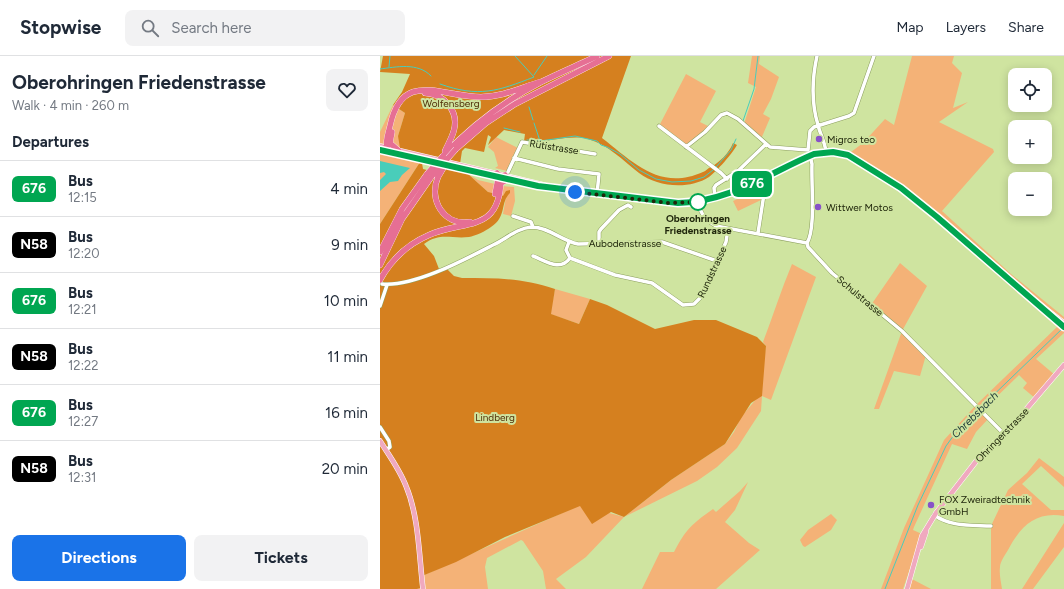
<!DOCTYPE html>
<html lang="en">
<head>
<meta charset="utf-8">
<style>
  :root { --surface:#fff; --page:#f2f2f3; --text:#1f2937; --muted:#747a83; --line:#e0e1e3; --accent:#1a73e8 }
  body { margin:0; font-family:Figtree,sans-serif; background:var(--page); color:var(--text); height:100vh; display:flex; flex-direction:column; font-size:15px; white-space:nowrap }
  * { box-sizing:border-box; margin:0 }
  p { font-size:13px; color:var(--muted) }
  .icon { flex:none; width:22px; height:22px; fill:none; stroke:currentColor; stroke-width:2; stroke-linecap:round; stroke-linejoin:round }
  .map { position:relative; flex:1; overflow:hidden }
  .sheet { display:flex; flex-direction:column; background:var(--surface); width:380px }
  .sheet>* { flex:none }
  .badge { padding:0 8px; border-radius:6px; font-size:14px; line-height:26px }
  .buttons { position:absolute; left:628px; top:12px; display:grid; gap:8px }
  .buttons a { display:grid; place-items:center; width:44px; height:44px; border-radius:8px; background:var(--surface); box-shadow:0 2px 10px #0003; font-size:20px }
  .you { position:absolute; width:20px; height:20px; margin:-10px; border:3px solid #fff; border-radius:50%; background:#1a73e8; box-shadow:0 0 0 6px #1a73e833 }
  .map>.badge { position:absolute; translate:-50% -50%; box-shadow:0 0 0 2px #fff }
  h2 { padding:0 12px; font-size:15px; line-height:36px }
  .round { display:grid; place-items:center; flex:none; width:42px; height:42px; border-radius:8px; background:var(--page) }
  .overview { display:flex; align-items:center; justify-content:space-between; height:68px; padding:0 12px }
  h1 { font-size:19px; font-weight:700; line-height:30px }
  .action { display:flex; gap:8px; margin-top:auto; padding:8px 12px }
  .action a { flex:1; height:46px; border-radius:8px; background:var(--accent); color:#fff; font-size:16px; font-weight:700; line-height:46px; text-align:center }
  .action a+a { background:var(--page); color:var(--text) }
  ul { padding:0; list-style:none }
  li { display:flex; align-items:center; gap:12px; height:56px; padding:0 12px; border-top:1px solid var(--line) }
  li div { flex:1 }
  li b { display:block; font-size:15px }
  li em { font-style:normal }
  li .badge { min-width:44px; font-weight:700; text-align:center }
  header { display:flex; align-items:center; gap:24px; box-sizing:border-box; height:56px; padding:0 20px; background:var(--surface); border-bottom:1px solid var(--line) }
  header strong { font-size:19px }
  nav { display:flex; gap:22px; margin-inline-start:auto; font-size:14px }
  .search { width:280px; height:36px; background:var(--page); display:flex; align-items:center; gap:10px; box-sizing:border-box; padding:0 14px; border-radius:8px; color:var(--muted); font-size:15px }
  main { display:flex; flex:1; min-height:0 }
  .map>svg:first-child { display:block }
  .green { fill:#f4b277 }
  .forest { fill:#d5801f; fill-rule:evenodd }
  .water { fill:#49cdba }
  .lines { fill:none; stroke-linecap:round; stroke-linejoin:round }
  .stream { stroke:#49cdba; stroke-width:1 }
  .minor-casing { stroke:#8c9f5e; stroke-width:4.5 }
  .major-casing { stroke:#fff; stroke-width:5.5 }
  .highway-casing { stroke:#fff; stroke-width:6 }
  .minor { stroke:#fff; stroke-width:3.5 }
  .major { stroke:#f0a9bf; stroke-width:4.5 }
  .highway { stroke:#e66f94; stroke-width:5.5 }
  .highway-bridge-casing { stroke:#fff; stroke-width:6; stroke-linecap:butt }
  .highway-bridge { stroke:#e66f94; stroke-width:5.5 }
  .line-casing { stroke:#fff; stroke-width:9 }
  .line { stroke:#00a651; stroke-width:6 }
  .walk { stroke:#20270c; stroke-width:4; stroke-dasharray:0 7.2 }
  .poi-dot { fill:#8851c8; stroke:#cfe4a0; stroke-width:1.5 }
  .stop-dot { fill:#fff; stroke:#00a651; stroke-width:2 }
  .labels { text-anchor:middle; dominant-baseline:central; stroke-width:4; stroke-linejoin:round; paint-order:stroke }
  .park-label { font-size:10px; fill:#512e09; stroke:#cfe4a0 }
  .poi-label { font-size:10px; fill:#20270c; stroke:#cfe4a0; text-anchor:start }
  .street-label { font-size:10px; fill:#20270c; stroke:#cfe4a0 }
  .stop-label { font-size:10px; font-weight:bold; fill:#20270c; stroke:#cfe4a0 }
  .water-label { font-size:11px; font-style:italic; fill:#213d38; stroke:#cfe4a0 }
</style>
</head>
<body>
<header>
<strong>Stopwise</strong>
<div class="search"><svg class="icon" aria-label="search" viewBox="0 0 24 24"><circle cx="10" cy="10" r="6"/><path d="M15 15l6 6"/></svg>Search here</div>
<nav><a>Map</a><a>Layers</a><a>Share</a></nav>
</header>
<main>
<section class="sheet">
<div class="overview"><div><h1>Oberohringen Friedenstrasse</h1><p>Walk · 4 min · 260 m</p></div><a class="round"><svg class="icon" aria-label="heart" viewBox="0 0 24 24"><path d="M12 20l-8-8c-3-5 5-10 8-4 3-6 11-1 8 4z"/></svg></a></div>
<h2>Departures</h2>
<ul>
<li><span class="badge" style="background:#00a651;color:#fff">676</span><div><b>Bus</b><p>12:15</p></div><em>4 min</em></li>
<li><span class="badge" style="background:#000;color:#fff">N58</span><div><b>Bus</b><p>12:20</p></div><em>9 min</em></li>
<li><span class="badge" style="background:#00a651;color:#fff">676</span><div><b>Bus</b><p>12:21</p></div><em>10 min</em></li>
<li><span class="badge" style="background:#000;color:#fff">N58</span><div><b>Bus</b><p>12:22</p></div><em>11 min</em></li>
<li><span class="badge" style="background:#00a651;color:#fff">676</span><div><b>Bus</b><p>12:27</p></div><em>16 min</em></li>
<li><span class="badge" style="background:#000;color:#fff">N58</span><div><b>Bus</b><p>12:31</p></div><em>20 min</em></li>
</ul>
<div class="action"><a>Directions</a><a>Tickets</a></div>
</section>
<div class="map">
<svg width="684" height="533" viewBox="0 0 684 533">
  <rect width="100%" height="100%" fill="#cfe4a0"/>
  <path class="green" d="M372,0H380L379,8L399,21L391,43L383,58L390,62L381,83L364,68L376,31L368,27Z
    M532,0H574L572,7L582,17L573,52L588,46L559,66L613,93L614,96L562,155L631,218L684,261V277L656,303L675,319L656,343L643,332L647,327L639,319L602,355L609,362L596,376L587,393L572,388L534,471L533,474L542,478L523,533H501L524,472L564,384L596,349L677,271L573,180L575,176L550,154L477,103L471,96L483,87L505,63L514,69Z
    M306,18L336,35L320,66L330,71L306,91L279,70Z
    M13,49L25,57L18,80L42,103L0,168V76Z
    M116,81L138,92L127,115L115,112L118,110L114,96L108,91Z
    M88,118L98,124L115,128L109,150L108,136Z
    M122,130L134,131L135,145L131,160L123,158L126,141L123,140L120,149Z
    M376,134L381,144L358,155L353,145Z
    M520,207L547,230L522,275L546,299L540,320L514,315L499,353H494L522,275L491,249Z
    M412,208L436,221L391,344L382,340L381,355L357,392L337,411L317,425L244,461L206,501L176,523L186,533H166L163,515L143,485L141,484L107,502L105,511L108,533H37L39,532L42,520L200,449L244,461L291,424L345,388L354,376L361,361L378,341L386,290L383,286C393,260 401,234 412,208Z
    M175,233L210,243L199,268L170,258Z
    M659,402L684,421V431L661,410L642,428L671,454H684V460C655,455 640,471 628,494C625,499 620,506 620,511C619,518 621,526 622,533H611V470L628,434L647,417Z
    M368,426L355,454L345,466L369,487L380,494L336,533H262L280,496H294C306,473 312,468 333,453L336,456L360,435Z
    M451,458L457,464L451,474L425,491L423,490L420,484L428,474Z
    M684,467V491L653,533H642Z
    M530,522L551,533H527Z"/>
  <path class="forest" d="M3,0H251L222,82C254,107 280,135 323,116C326,115 328,112 331,111C340,106 349,97 353,87L357,89C352,98 337,115 329,121C309,134 277,131 259,117C242,104 229,89 208,83C190,78 165,88 144,85L145,78L124,74L108,89L111,81L108,79L104,96L85,92L82,95L80,108L88,118L108,136L123,140L126,135L130,134V137C120,146 127,161 111,171C106,175 95,180 89,181C70,183 60,176 44,188L54,200L59,213L65,211L74,220L82,222C116,222 142,222 175,233L171,258L199,268L210,243L227,249L275,273L314,264H336L377,281L386,290L382,340L371,347L345,388L291,424L244,461L231,456L212,468L200,450L125,481L76,506L42,520L43,531L37,533H0V168L42,103L21,98L18,80L25,57L13,49L22,36L30,18L0,16ZM42,107L66,112V113L63,118L43,113Z"/>
  <path class="water" d="M0,105L30,112L22,119L18,125L10,126L0,135V124L6,118L4,116L0,117Z"/>
  <g class="lines">
    <path class="stream" d="M9,11L10,0
      M0,13C16,11 38,6 51,20
      M154,19L167,0
      M60,28C99,42 118,35 154,21L135,0
      M149,51L153,64
      M363,65L374,33L378,0
      M154,67L160,85L195,80L217,85L221,89L227,91L240,98L259,114L276,123L292,126L311,125L324,121L333,114
      M124,72L140,76
      M147,84L160,85
      M336,111L351,94L356,83
      M600,352L684,271
      M505,533L538,449L566,390L579,372L597,354"/>
    <g class="minor-casing">
      <path id="minor" d="M437,0C432,23 431,46 438,69C440,78 445,86 446,96
        M279,70L341,117L347,123
        M306,91L325,76L341,59L347,57L358,63L390,91L428,94L430,75L434,71L469,60L474,57L494,0
        M134,102L178,113L219,118L217,138
        M128,116L142,86L215,98
        M335,142L334,132L336,129L358,115L386,88
        M318,145C320,157 325,164 336,170L427,187L428,191L452,217L522,275L624,378
        M133,160L151,166L153,171
        M378,177L384,138L382,123
        M189,186L186,194L190,202L235,219L272,227L303,249L314,248L322,240L346,186L348,173
        M219,187V176L221,173L239,154L248,149L251,151
        M427,187C436,173 431,127 432,108L430,100
        M153,200C166,205 180,216 190,202
        M2,228C34,231 84,204 113,189C126,183 137,172 152,171C168,171 182,185 198,188L282,186L337,205
        M0,250L7,229
        M0,371L9,385L10,391L6,394
        M554,459C571,471 591,469 611,470"/>
    </g>
    <g class="major-casing">
      <path id="major" d="M0,90L164,129
        M0,94L158,130L298,147C349,146 388,116 434,98L453,96L468,99L521,132L550,154L649,240L684,267
        M0,385C9,399 20,414 26,430C39,461 39,500 43,533
        M541,491L546,476
        M527,533L542,480L556,457L601,399L632,370L684,309"/>
    </g>
    <g class="highway-casing">
      <path id="highway" d="M45,37C64,38 79,55 74,74C72,82 68,88 65,95
        M10,87L18,94
        M76,93L106,67L135,48L229,0
        M3,94L10,87L12,76
        M9,96C4,88 8,79 10,70C22,13 61,41 101,41C122,41 140,32 160,26
        M63,100C91,70 124,45 161,26C179,17 198,9 217,0
        M58,121C48,144 64,170 90,166
        M121,127L129,123
        M115,138L118,123L125,119
        M0,196L22,153L47,118
        M0,209L22,163L52,120
        M0,224C11,204 28,188 49,179C85,163 120,178 121,122L117,117"/>
    </g>
    <use href="#minor" class="minor"/>
    <use href="#major" class="major"/>
    <use href="#highway" class="highway"/>
    <g class="highway-bridge-casing">
      <path id="highway-bridge" d="M47,118L63,100
        M52,120L76,93
        M58,121L65,109"/>
    </g>
    <use href="#highway-bridge" class="highway-bridge"/>
  </g>
  <g class="lines">
    <g class="line-casing">
      <path id="line" d="M0,94L158,130L298,147C349,146 389,117 434,98L453,96L468,99L521,132L557,161L684,271"/>
    </g>
    <use href="#line" class="line"/>
    <path class="walk" d="M195,136L289,147L318,146"/>
  </g>
  <g class="poi-dot">
    <circle cx="439" cy="83" r="4"/>
    <circle cx="438" cy="151" r="4"/>
    <circle cx="551" cy="449" r="4"/>
  </g>
  <circle class="stop-dot" cx="318" cy="146" r="8"/>
  <g class="labels">
    <g class="park-label">
      <text x="71" y="47">Wolfensberg</text>
      <text x="115" y="361">Lindberg</text>
    </g>
    <g class="poi-label">
      <text x="447" y="83">Migros teo</text>
      <text x="446" y="151">Wittwer Motos</text>
      <text x="559" y="443">FOX Zweiradtechnik<tspan x="559" dy="12">GmbH</tspan></text>
    </g>
    <g class="street-label">
      <text transform="translate(174 91) rotate(9)">Rütistrasse</text>
      <text x="245" y="187">Aubodenstrasse</text>
      <text transform="translate(332 216) rotate(-65)">Rundstrasse</text>
      <text transform="translate(480 240) rotate(40)">Schulstrasse</text>
      <text transform="translate(622 379) rotate(-46)">Ohringerstrasse</text>
    </g>
    <g class="stop-label">
      <text x="318" y="162">Oberohringen<tspan x="318" dy="12">Friedenstrasse</tspan></text>
    </g>
    <g class="water-label">
      <text transform="translate(595 359) rotate(-45)">Chrebsbach</text>
    </g>
  </g>
</svg>
<div class="buttons">
<a><svg class="icon" aria-label="locate" viewBox="0 0 24 24"><circle cx="12" cy="12" r="6"/><path d="M12 2v4M12 18v4M2 12h4M18 12h4"/></svg></a>
<a>+</a>
<a>−</a>
</div>
<div class="you" style="left:195px;top:136px"></div>
<b class="badge" style="left:372px;top:128px;background:#00a651;color:#fff">676</b>
</div>
</main>
</body>
</html>
